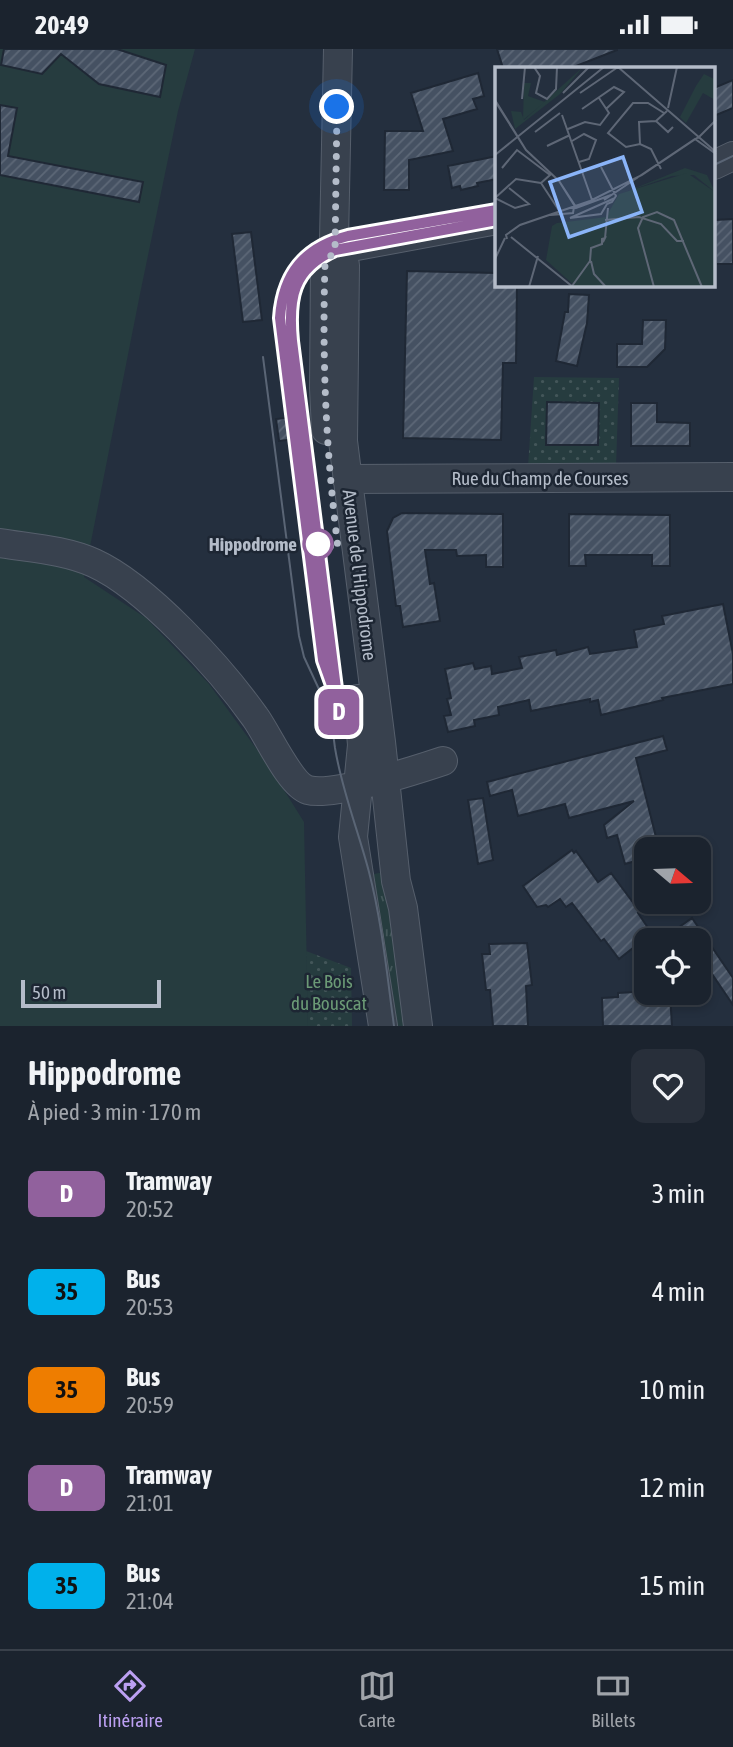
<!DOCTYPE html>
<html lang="fr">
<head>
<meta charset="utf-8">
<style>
  :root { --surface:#1b232e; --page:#282f3a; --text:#f1f3f6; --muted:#a0a4aa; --line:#39404a; --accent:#bca0f2 }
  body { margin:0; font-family:"Asap Condensed",sans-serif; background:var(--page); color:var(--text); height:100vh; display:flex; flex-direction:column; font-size:26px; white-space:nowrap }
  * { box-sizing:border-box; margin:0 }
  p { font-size:23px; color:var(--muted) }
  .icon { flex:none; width:38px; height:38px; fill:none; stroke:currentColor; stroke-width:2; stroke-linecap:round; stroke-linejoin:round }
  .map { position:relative; height:977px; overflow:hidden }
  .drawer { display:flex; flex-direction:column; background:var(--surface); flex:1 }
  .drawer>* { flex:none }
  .badge { padding:0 14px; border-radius:10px; font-size:24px; line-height:46px }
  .needle { width:46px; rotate:109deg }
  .fabs { position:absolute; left:634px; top:788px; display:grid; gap:14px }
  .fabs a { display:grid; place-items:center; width:77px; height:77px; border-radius:14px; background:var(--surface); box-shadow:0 4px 10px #0003,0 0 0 2px var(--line); font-size:35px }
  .scale { position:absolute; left:21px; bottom:18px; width:140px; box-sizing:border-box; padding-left:7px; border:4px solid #b4bcc9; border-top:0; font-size:19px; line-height:24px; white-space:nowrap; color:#b4bcc9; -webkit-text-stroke:5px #1d2633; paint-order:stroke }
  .you { position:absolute; width:35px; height:35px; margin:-18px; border:5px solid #fff; border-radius:50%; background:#1a73e8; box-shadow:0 0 0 10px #1a73e833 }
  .map>.badge { position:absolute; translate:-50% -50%; box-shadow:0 0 0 4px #fff }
  .round { display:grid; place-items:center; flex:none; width:74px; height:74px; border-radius:14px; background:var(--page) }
  .summary { display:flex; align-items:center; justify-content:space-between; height:119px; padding:0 28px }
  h1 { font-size:33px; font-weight:700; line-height:52px }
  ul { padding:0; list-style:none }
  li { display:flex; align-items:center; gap:21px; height:98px; padding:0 28px }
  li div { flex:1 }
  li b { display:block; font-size:26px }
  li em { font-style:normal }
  li .badge { min-width:77px; font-weight:700; text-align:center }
  .status { display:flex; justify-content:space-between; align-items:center; height:49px; padding:0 35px; background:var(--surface); direction:ltr }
  .status svg { height:19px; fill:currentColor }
  .menu { display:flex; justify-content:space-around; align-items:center; height:98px; border-top:2px solid var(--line); background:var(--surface); font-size:19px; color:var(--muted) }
  .menu a { display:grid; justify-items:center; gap:4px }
  .menu .current { color:var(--accent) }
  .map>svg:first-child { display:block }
  .grass { fill:url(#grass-tufts) }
  .park { fill:url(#park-dots) }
  .pitch { fill:#263c3f }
  .building { fill:url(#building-hatch); stroke:#1f2835; stroke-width:2 }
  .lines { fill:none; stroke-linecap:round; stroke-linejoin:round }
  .minor-casing { stroke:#565f6c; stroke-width:30 }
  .minor { stroke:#38414e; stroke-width:28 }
  .tram { stroke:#5a6575; stroke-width:2 }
  .line-casing { stroke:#fff; stroke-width:16 }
  .line { stroke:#91619d; stroke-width:10 }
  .walk { stroke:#b4bcc9; stroke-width:7; stroke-dasharray:0 12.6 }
  .stop-dot { fill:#fff; stroke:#91619d; stroke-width:3.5 }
  .labels { text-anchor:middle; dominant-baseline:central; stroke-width:5; stroke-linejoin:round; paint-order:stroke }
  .street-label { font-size:19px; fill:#b4bcc9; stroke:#1d2633 }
  .stop-label { font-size:19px; font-weight:bold; fill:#b4bcc9; stroke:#1d2633; text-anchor:end }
  .park-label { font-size:19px; fill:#6b9a76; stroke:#1d2633 }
  .inset-road { fill:none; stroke:#5e6776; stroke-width:2 }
  .view { fill:#8ab4f8; fill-opacity:0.15; stroke:#8ab4f8; stroke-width:3.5 }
  .inset-edge { fill:none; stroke:#b4bcc9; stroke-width:3.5 }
</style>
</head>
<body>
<div class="status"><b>20:49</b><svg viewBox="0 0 49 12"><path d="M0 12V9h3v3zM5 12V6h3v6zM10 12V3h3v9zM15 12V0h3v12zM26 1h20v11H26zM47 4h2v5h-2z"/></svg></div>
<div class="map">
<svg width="733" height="977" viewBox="0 0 733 977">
  <defs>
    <pattern id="grass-tufts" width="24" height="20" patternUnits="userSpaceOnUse" patternTransform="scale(1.75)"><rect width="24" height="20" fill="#263c3f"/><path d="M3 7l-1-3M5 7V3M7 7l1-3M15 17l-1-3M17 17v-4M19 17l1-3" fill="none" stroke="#435659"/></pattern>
    <pattern id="park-dots" width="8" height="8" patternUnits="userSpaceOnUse" patternTransform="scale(1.75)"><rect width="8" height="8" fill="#263c3f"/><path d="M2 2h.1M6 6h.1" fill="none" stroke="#435659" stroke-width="1.8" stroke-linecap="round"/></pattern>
    <pattern id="building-hatch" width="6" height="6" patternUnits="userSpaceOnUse" patternTransform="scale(1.75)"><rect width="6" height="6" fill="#455162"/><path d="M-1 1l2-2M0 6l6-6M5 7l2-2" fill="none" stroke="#5d6877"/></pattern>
  </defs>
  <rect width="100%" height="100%" fill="#242f3e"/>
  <path class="grass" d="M383,823L408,977H390L366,827Z"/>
  <path class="park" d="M534,328L619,329L616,417L528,418Z
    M306,902L351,919L352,977H308Z"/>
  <path class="pitch" d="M0,0H195L178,62L140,245L84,528L146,569L209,635L269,717L304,773L308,977H0Z"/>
  <path class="building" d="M4,0H117L166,16L160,48L99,35L61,5L42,25L1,16Z
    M497,0H617V1L571,19H503Z
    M478,24L484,47L473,50L477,60L443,70L453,102L409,111V141H384L385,82H423L411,44Z
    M733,31V59L714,67V39Z
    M0,56L17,59L8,107L143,133L139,153L0,126Z
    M497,107V130L477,134L478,137L461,141L460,137L452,139L448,117Z
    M733,170V215H716L715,171Z
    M251,183L262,271L243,273L232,185Z
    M407,222L497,224V236H517L516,314H503L501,391L403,389Z
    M569,245L589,246L587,274L577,317L556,312L565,263H568Z
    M643,271H666L665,300L647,318H617V295H642Z
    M547,353L599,354L598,396H546Z
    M631,354H657V373L690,374V397H631Z
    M309,366L311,388L279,392L276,370Z
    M402,464L503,465V518H486V506L457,507L456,501H425L430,535L434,534L440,572L403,578L400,557H396L387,482L393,469Z
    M569,465L670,466V517H652V506H585L586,517H569Z
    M723,555L733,605V635L662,649L663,651L601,666L598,651L590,653V650L531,662L529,651L498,658L499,666L474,671L475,677L448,683L444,667L451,666L447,650L451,649L445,620L473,614L475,620L491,617L492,625L522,619L519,608L556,601L557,606L588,598L590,605L637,598L634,581L664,575L662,567Z
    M663,687L667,701L636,709L659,800H637L639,811L625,815L617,786L607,789L604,776L634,752L569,769L565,755L518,767L512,741L490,747L487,733Z
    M483,749L493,811L478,815L468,751Z
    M572,801L574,804L576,802L598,833L611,824L640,863L638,864L656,891H643L619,910L604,890L601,892L572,854L566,858L560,850L548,858L546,856L537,858L523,837Z
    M692,869L733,929V956L712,925L698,935V891H661Z
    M527,894L532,936L526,937L528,977H493L490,941H486L482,905H490L489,895Z
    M634,943V947L670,945L672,977H603L602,949L618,948V944Z"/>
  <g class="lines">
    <g class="minor-casing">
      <path id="minor" d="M338,0L334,191L335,201L345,216L343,392L381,693L396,832L403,859L418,977
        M714,116L733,107
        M335,201L497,171
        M326,381L324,339L325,215L335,201
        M347,430L733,428
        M0,494C31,499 65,501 94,514C147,538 221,620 255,668C267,684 290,736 308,741C333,748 416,721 443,712
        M358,650L362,696L353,788L383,977"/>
    </g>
    <use href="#minor" class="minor"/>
    <path class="tram" d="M714,116L733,107
      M263,308L299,587L304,608L324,651
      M394,977C387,926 382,873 369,823C358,781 342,742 335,699L282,294C276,240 291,201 348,187L497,161"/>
  </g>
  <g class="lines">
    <g class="line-casing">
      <path id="line" d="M497,161L348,187C305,198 283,224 280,269L323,611L333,639L340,671L292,292C288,250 292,220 335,201L497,171"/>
    </g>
    <use href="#line" class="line"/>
    <path class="walk" d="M318,495L338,499C326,404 322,311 325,215L335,201L337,58"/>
  </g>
  <circle class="stop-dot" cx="318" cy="495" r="14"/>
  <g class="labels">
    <g class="street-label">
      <text x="540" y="429">Rue du Champ de Courses</text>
      <text transform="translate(360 526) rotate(83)">Avenue de l'Hippodrome</text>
    </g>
    <g class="stop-label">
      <text x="297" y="495">Hippodrome</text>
    </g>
    <g class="park-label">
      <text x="329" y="932">Le Bois<tspan x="329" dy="22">du Bouscat</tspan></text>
    </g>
  </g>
  <g transform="translate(495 18)">
    <rect width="220" height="220" fill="#242f3e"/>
    <path d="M29,16H36L33,29L50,35L28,53Z" fill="#263c3f"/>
    <path d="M88,0L65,27L20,62L16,44L26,45L29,53Z" fill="#263c3f"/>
    <path d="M220,6V33L208,26L191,56L185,50L201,19L209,7L219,12ZM190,101L212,108L220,125L199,108L177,109L133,124Z" fill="#263c3f"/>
    <path d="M192,106L220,125V220H81L51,193L57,159L62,156L111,150L124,127Z" fill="#263c3f"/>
    <path class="inset-road" d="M39,0L45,9L41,26L52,32L61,22L62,0M123,0L221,85M68,26L94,0M85,26L123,0M27,32L30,0M0,33L31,83L64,114L81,140M0,34L31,83L64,114L81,141L116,128M173,41L182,0M87,42L119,20L129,25L111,42M67,48L97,133M161,54L173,65L178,60M73,62L90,55L105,58L114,46L104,31M40,65L65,46M203,71L221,53M77,74L89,67L101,73L94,92L84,95M145,77L144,55L161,54L172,44M52,79L75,68M0,88L109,0M106,100L121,129L117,135L112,137L106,147L75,151L120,131M7,101L22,83L55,108L46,116M166,102L156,82L145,77L131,80L113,66L138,36H153L169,46M46,116L65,145M0,131L20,141L34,137L14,121M0,131L21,112L46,116M109,133L200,72L221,87M56,148L78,146L79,140M110,153L144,150L166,157L182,174H189M16,170L78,220M110,171L113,141M12,172L11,168L25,158L95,134L147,108L205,69M0,192L10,171M96,194L99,207L111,220M77,219L95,194L96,181L107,177V172L110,171L108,175M34,220L43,189M159,220L143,161L148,150L162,145L179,153L207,220"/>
    <path class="view" d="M128,90L147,145L74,170L55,115Z"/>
    <rect width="220" height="220" class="inset-edge"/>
  </g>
</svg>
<div class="fabs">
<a><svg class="needle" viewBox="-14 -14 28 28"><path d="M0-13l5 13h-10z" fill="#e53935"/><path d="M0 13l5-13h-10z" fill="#a0a4aa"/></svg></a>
<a><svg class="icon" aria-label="locate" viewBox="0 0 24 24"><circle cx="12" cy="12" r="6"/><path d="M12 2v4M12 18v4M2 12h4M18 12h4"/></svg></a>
</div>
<div class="scale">50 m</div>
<div class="you" style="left:337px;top:58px"></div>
<b class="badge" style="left:339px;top:663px;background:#91619d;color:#fff">D</b>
</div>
<section class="drawer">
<div class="summary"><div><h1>Hippodrome</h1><p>À pied · 3 min · 170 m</p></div><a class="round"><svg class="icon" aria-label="heart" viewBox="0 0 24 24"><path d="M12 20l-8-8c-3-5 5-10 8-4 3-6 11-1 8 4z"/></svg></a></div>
<ul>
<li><span class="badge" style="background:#91619d;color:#fff">D</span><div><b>Tramway</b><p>20:52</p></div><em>3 min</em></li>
<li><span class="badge" style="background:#00b1eb;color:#111">35</span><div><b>Bus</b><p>20:53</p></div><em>4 min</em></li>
<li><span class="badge" style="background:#ee7d00;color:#111">35</span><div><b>Bus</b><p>20:59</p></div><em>10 min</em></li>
<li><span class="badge" style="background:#91619d;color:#fff">D</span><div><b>Tramway</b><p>21:01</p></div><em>12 min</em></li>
<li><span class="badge" style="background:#00b1eb;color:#111">35</span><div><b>Bus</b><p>21:04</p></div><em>15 min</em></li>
</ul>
</section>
<nav class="menu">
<a class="current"><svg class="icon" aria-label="directions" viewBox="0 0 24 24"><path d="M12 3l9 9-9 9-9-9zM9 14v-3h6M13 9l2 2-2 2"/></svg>Itinéraire</a>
<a><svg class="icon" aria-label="map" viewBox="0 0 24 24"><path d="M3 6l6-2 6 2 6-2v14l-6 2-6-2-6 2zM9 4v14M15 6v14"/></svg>Carte</a>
<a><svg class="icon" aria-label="tickets" viewBox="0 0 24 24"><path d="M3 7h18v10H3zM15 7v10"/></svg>Billets</a>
</nav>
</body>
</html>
